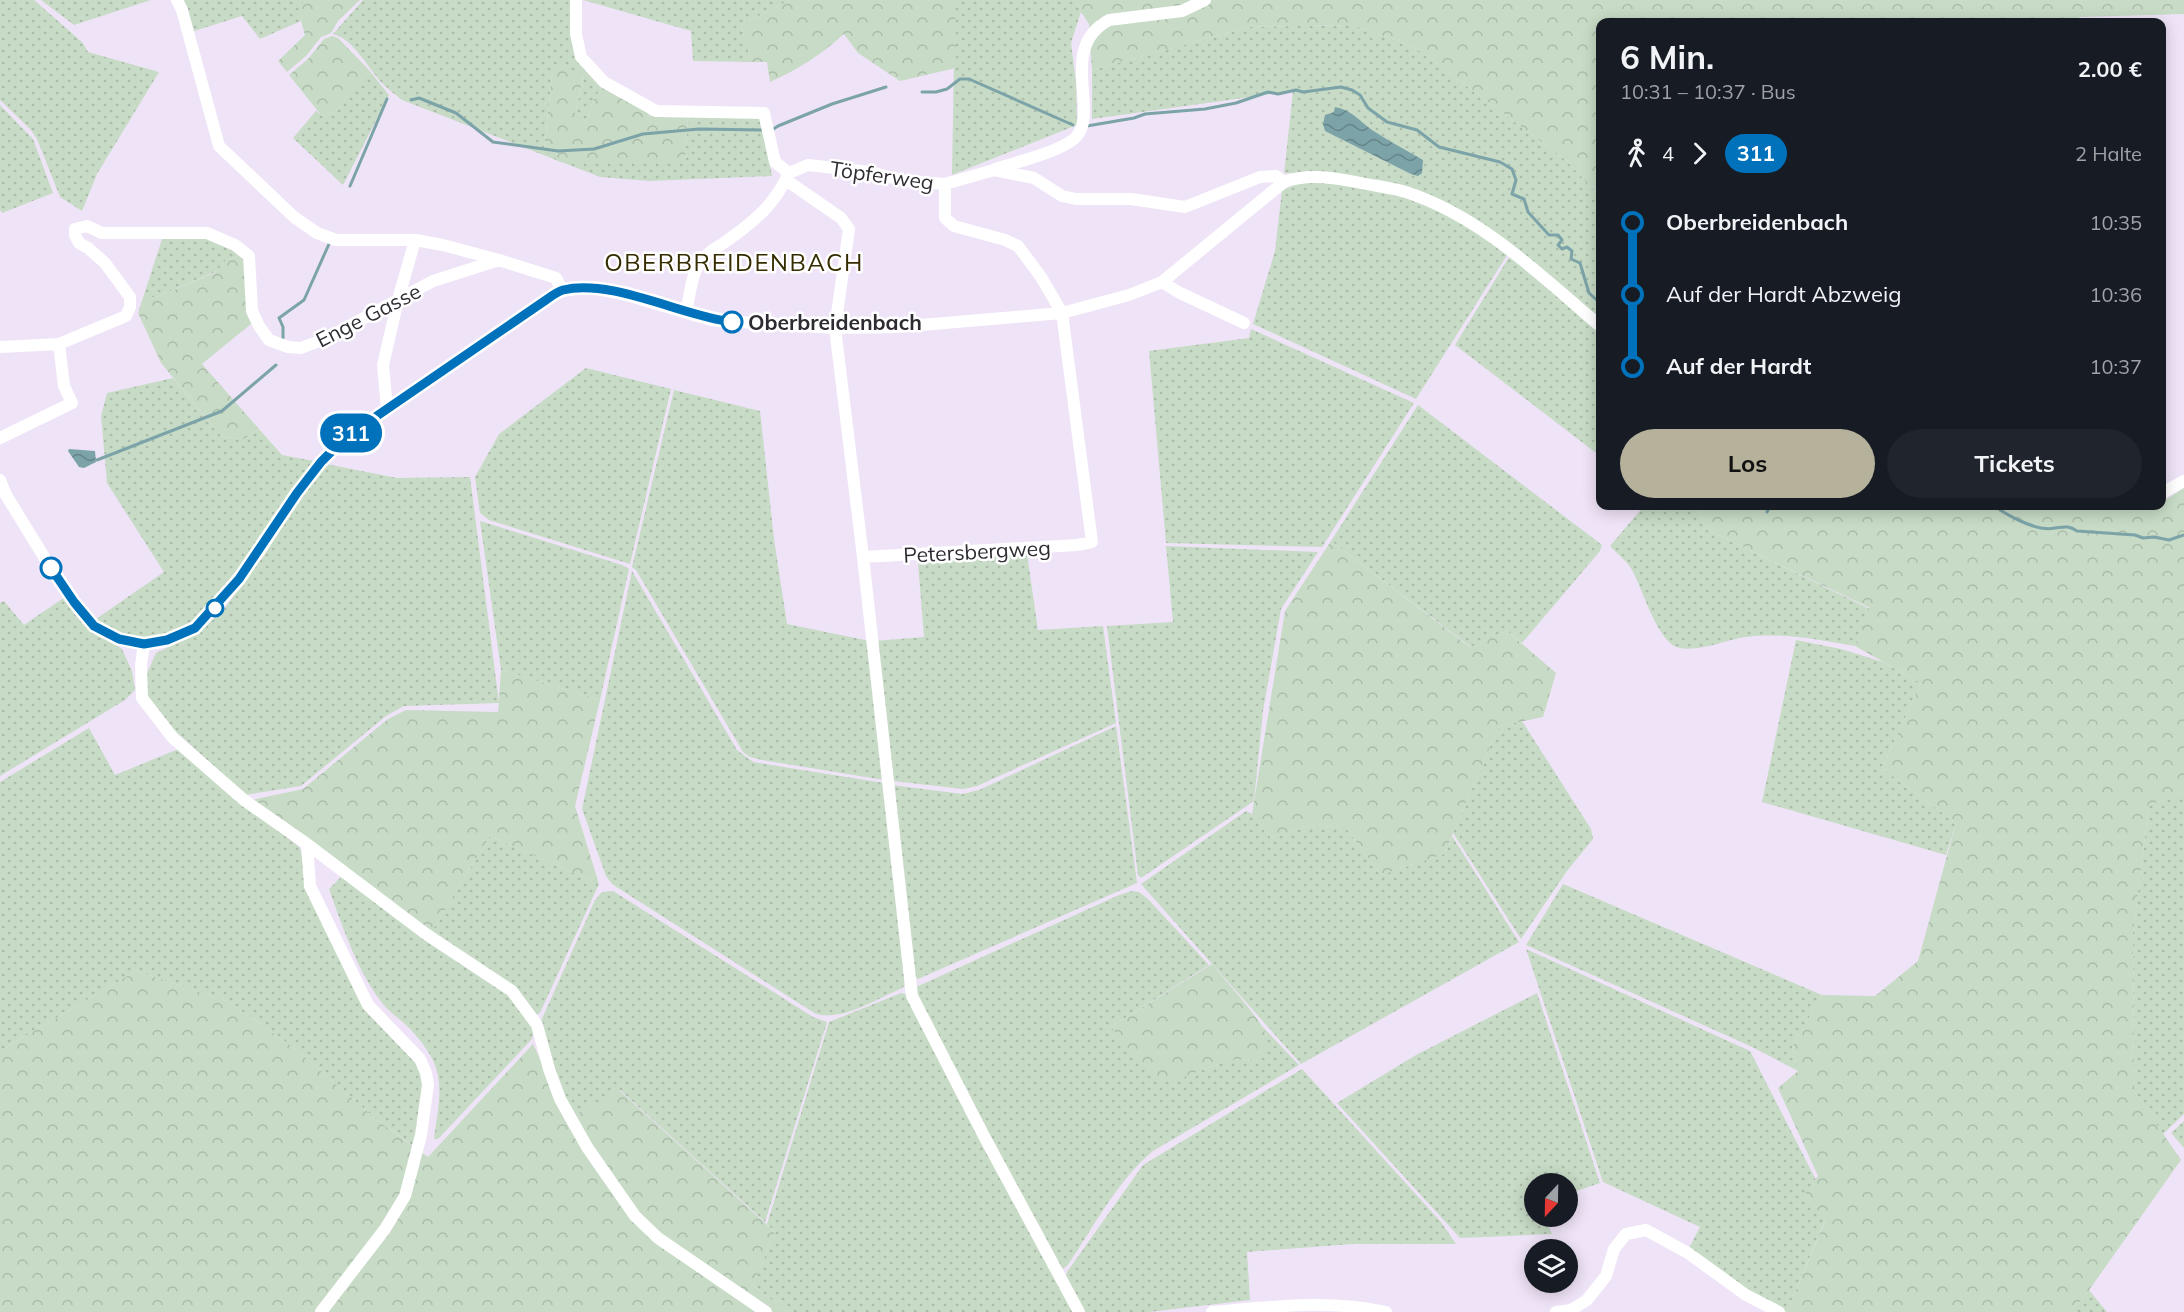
<!DOCTYPE html>
<html lang="de">
<head>
<meta charset="utf-8">
<style>
  :root { --surface:#171b24; --page:#20242c; --text:#f1f3f6; --muted:#9ea1a6; --accent:#b5b19b }
  body { margin:0; font-family:Mulish,sans-serif; background:var(--page); color:var(--text); height:100vh; display:flex; flex-direction:column; font-size:22px; white-space:nowrap }
  * { box-sizing:border-box; margin:0 }
  p { font-size:20px; color:var(--muted) }
  .icon { flex:none; width:33px; height:33px; fill:none; stroke:currentColor; stroke-width:2; stroke-linecap:round; stroke-linejoin:round }
  .map { position:relative; flex:1; overflow:hidden }
  .sheet { position:absolute; left:1596px; top:18px; width:570px; height:492px; display:flex; flex-direction:column; background:var(--surface); border-radius:12px; box-shadow:0 3px 15px #0003 }
  .sheet>* { flex:none }
  .badge { padding:0 12px; border-radius:20px; font-size:21px; line-height:39px }
  .needle { width:39px; rotate:202deg }
  .tools { position:absolute; left:1524px; top:1173px; display:grid; gap:12px }
  .tools a { display:grid; place-items:center; width:54px; height:54px; border-radius:50%; background:var(--surface); box-shadow:0 3px 15px #0003; font-size:30px }
  .map>.badge { position:absolute; translate:-50% -50%; box-shadow:0 0 0 3px #fff }
  .legs { display:flex; align-items:center; gap:9px; height:66px; padding:0 24px; font-size:20px }
  .legs p { margin-inline-start:auto }
  .overview { display:flex; align-items:center; justify-content:space-between; height:102px; padding:0 24px }
  h1 { font-size:33px; font-weight:700; line-height:45px }
  .action { display:flex; gap:12px; margin-top:auto; padding:12px 24px }
  .action a { flex:1; height:69px; border-radius:36px; background:var(--accent); color:#111; font-size:24px; font-weight:700; line-height:69px; text-align:center }
  .action a+a { background:var(--page); color:var(--text) }
  ul { padding:0 24px; list-style:none }
  li { display:flex; align-items:center; gap:21px; height:72px; font-size:22px }
  li i { display:grid; place-items:center; width:9px; height:100%; margin:0 8px; background:currentColor }
  li i::after { content:''; width:15px; height:15px; margin:-8px; border:4px solid; border-radius:50%; background:var(--surface) }
  li p { margin-inline-start:auto }
  li:first-child i { background:linear-gradient(#0000 50%,currentColor 0) }
  li:last-child i { background:linear-gradient(currentColor 50%,#0000 0) }
  .map>svg:first-child { display:block }
  .grass { fill:url(#grass-dots) }
  .forest { fill:url(#forest-crowns) }
  .water { fill:url(#water-waves) }
  .lines { fill:none; stroke-linecap:round; stroke-linejoin:round }
  .stream { stroke:#7ba3a8; stroke-width:3 }
  .minor { stroke:#fff; stroke-width:12 }
  .line-1-casing { stroke:#fff; stroke-width:14 }
  .line-1 { stroke:#0072bc; stroke-width:9 }
  .stop-1-dot { fill:#fff; stroke:#0072bc; stroke-width:3 }
  .labels { text-anchor:middle; dominant-baseline:central; stroke-width:5; stroke-linejoin:round; paint-order:stroke }
  .street-label { font-size:21px; fill:#2f2b32; stroke:#fff }
  .stop-label { font-size:21px; font-weight:bold; fill:#2f2b32; stroke:#fff; text-anchor:start }
  .quarter-label { font-size:24px; letter-spacing:1.5px; fill:#352d01; stroke:#fff }
</style>
</head>
<body>
<div class="map">
<svg width="2184" height="1312" viewBox="0 0 2184 1312">
  <defs>
    <pattern id="grass-dots" width="8" height="8" patternUnits="userSpaceOnUse" patternTransform="scale(1.5)"><rect width="8" height="8" fill="#c7dbc6"/><path d="M2 2h.1M6 6h.1" fill="none" stroke="#abbcab" stroke-width="1.8" stroke-linecap="round"/></pattern>
    <pattern id="forest-crowns" width="20" height="18" patternUnits="userSpaceOnUse" patternTransform="scale(1.5)"><rect width="20" height="18" fill="#c7dbc6"/><path d="M2 6a3 3 0 1 1 6 0M12 15a3 3 0 1 1 6 0" fill="none" stroke="#abbcab"/></pattern>
    <pattern id="water-waves" width="16" height="10" patternUnits="userSpaceOnUse" patternTransform="scale(1.5)"><rect width="16" height="10" fill="#7ba3a8"/><path d="M0 5q4-4 8 0t8 0" fill="none" stroke="#658589"/></pattern>
  </defs>
  <rect width="100%" height="100%" fill="#efe4f7"/>
  <path class="grass" d="M0,0H34L83,43L88,52L159,72L97,174L82,211L60,197L37,139L31,130L0,100Z
    M41,0H151L74,25Z
    M179,0H303L301,21L260,39L242,16L194,31L186,20Z
    M363,0H574V34L605,84L594,98L587,120L582,124L574,118L584,76L558,67L552,74L544,150L685,163L688,117L761,118L772,176L650,181L600,177L402,100C396,95 389,90 383,84C369,70 354,39 333,34Z
    M583,0H790L741,25L751,62L693,61L691,31Z
    M955,0H1077L1081,12L1071,43L1076,82L1077,125L952,175Z
    M1353,25L1414,47L1566,160L1600,197V319L1466,214L1337,173H1284L1293,91L1092,119V70L1249,27Z
    M369,70L389,95L343,185L293,138L316,111L321,115L335,112Z
    M0,105L33,139L53,193L2,213L0,210Z
    M1314,181C1364,186 1409,194 1453,217C1472,228 1490,241 1509,252L1416,399L1253,324L1275,251L1282,190L1300,183Z
    M207,235L243,254L226,260L217,271L159,296L147,298L138,313L163,236Z
    M1511,254L1600,330V456L1455,345Z
    M1251,329L1414,403L1322,547L1166,543L1149,351L1249,338Z
    M586,368L671,389L630,564L489,520L480,513L475,477L499,434Z
    M173,378L222,437L244,439L259,429L282,455L314,461C281,506 254,555 217,596C207,606 198,617 187,625C157,644 123,639 96,619L164,572L107,483L101,416L107,393Z
    M674,390L760,411L774,539L787,624L870,641L884,780L762,760L750,757L743,752L636,570L632,567Z
    M1418,405L1602,545L1600,551L1522,643L1507,631L1471,647L1331,541Z
    M326,464L397,478L470,477L499,703L404,706L386,716L301,786L245,795L171,727L147,696V673L156,653L194,635L222,612L260,560L310,483Z
    M1644,506H1697L1706,529L1870,609L1855,646C1819,640 1782,632 1746,637C1727,639 1686,658 1670,643C1652,625 1644,593 1632,570C1627,561 1617,554 1610,546Z
    M480,521L622,565L629,569L600,700L501,670Z
    M1166,546L1318,552L1281,609L1263,711L1254,801L1141,878L1138,875L1107,626L1173,622Z
    M1027,554L1038,630L1103,626L1116,723L977,786L963,789L893,781L875,641L924,637L918,563Z
    M632,571L737,750L753,762L884,783L905,985L902,988C877,999 843,1021 816,1014L629,895L612,884L606,876L582,809Z
    M65,597L73,612L84,625L122,649L132,671L135,690L125,700L0,776V603L4,601L24,625Z
    M1796,640L1841,649L1883,662L1921,683L1882,768L1956,823L1946,855L1762,802Z
    M1522,721L1591,829L1593,839L1567,871L1521,939L1453,833L1499,726Z
    M1116,726L1137,883L918,979L915,977L891,785L963,794L979,790Z
    M89,728L115,775L181,748L300,848L304,865L362,1000L414,1056L422,1072L424,1087L415,1147L377,1120L293,1047L227,1001L136,971L0,1051V782Z
    M2184,793V1114L2163,1134L2134,1091L2133,932L2149,805Z
    M1246,811L1252,814L1271,838L1311,825L1346,828L1381,875L1444,854L1452,836L1519,942L1301,1064L1141,884Z
    M490,836L599,884L540,1013L536,1015L430,934Z
    M343,875L508,994L534,1029L532,1039L438,1139H434C436,1120 442,1096 438,1076C435,1057 420,1039 407,1026C400,1019 390,1013 383,1004C357,971 343,928 329,889Z
    M1563,884L1822,995L1792,1047L1798,1071L1752,1047L1526,945Z
    M613,891L813,1017L827,1022L765,1222L620,1090L572,1117L554,1076L541,1021L595,900L602,892Z
    M1132,891L1139,892L1148,899L1209,965L1111,1027L1181,1078L1229,1060L1260,1059L1267,1035L1260,1024L1299,1065L1153,1151C1117,1181 1094,1226 1068,1265L1061,1270L916,998V987L1119,895Z
    M1526,949L1750,1051L1816,1180L1805,1194L1825,1220L1787,1312L1768,1304L1688,1250L1700,1227L1603,1182Z
    M901,993L908,995L1076,1312H787L753,1285L775,1232L767,1224L829,1022Z
    M1537,993L1600,1183L1568,1194V1184H1534V1216L1545,1217L1552,1234L1460,1238L1337,1103L1416,1055Z
    M1302,1069L1441,1222L1456,1244H1353L1247,1252L1250,1300L1149,1312H1083L1065,1278L1067,1272L1143,1165Z
    M2184,1121V1148L2171,1133Z
    M2089,1290L2107,1312H2068L2082,1300Z"/>
  <path class="forest" d="M303,0H360L338,21L331,33L321,37L306,56L287,72L278,61L305,35L301,21Z
    M790,0H955L956,68L900,81L858,53L844,34C821,55 797,70 770,82L767,62H751L741,25Z
    M1077,0H2184V14L2080,17L2071,22H1600V197L1566,160L1414,47L1353,25L1249,27L1092,70L1089,24L1081,12Z
    M332,36L338,38L369,70L335,112L321,115L289,75L308,59L324,39Z
    M558,66L584,75L574,118L582,124L587,120L594,98L605,84L646,111L650,116L688,117L685,163L560,162L544,150L552,74Z
    M243,254L252,323L202,364L259,429L244,439L222,437L161,363L138,313L147,298L159,296L216,272L226,260Z
    M2184,488V793L2149,805L2133,932L2134,1091L2181,1160L2082,1300L2068,1312H1787L1825,1221L1805,1194L1818,1176L1778,1088L1798,1071L1792,1047L1822,995L1875,996L1918,961L1956,823L1882,768L1921,683L1855,646L1870,608L1706,529L1697,506H1903L1911,508L2162,506V502Z
    M1331,541L1470,647L1507,631L1556,673L1543,717L1499,726L1444,854L1381,875L1346,828L1311,825L1271,838L1252,814L1285,611Z
    M501,670L600,700L575,806L599,884L490,836L432,931L252,800L303,789L388,719L406,710L498,712Z
    M1212,964C1223,978 1264,1022 1267,1037C1268,1046 1265,1052 1260,1059L1229,1060L1181,1078L1154,1080L1111,1027Z
    M136,971L227,1001L293,1047L377,1120L428,1157L533,1044L568,1119L619,1090L775,1232L753,1285L787,1312H0V1051Z"/>
  <path class="water" d="M1335,107C1352,110 1359,121 1372,130C1389,141 1406,150 1423,160L1422,173L1418,176L1411,174L1325,131L1323,124L1325,115L1334,112Z
    M69,449L95,451L96,462L84,468L79,467L68,451Z"/>
  <g class="lines">
    <path class="stream" d="M922,92H936L947,89L960,79H969L1073,125
      M411,100L419,98L456,113L493,142L558,151L594,149L643,134L699,129L762,130
      M1087,126L1134,118L1145,114L1205,109L1236,103L1268,92L1278,94L1296,90L1303,92L1341,87L1352,90L1360,95L1368,108L1387,122L1417,130L1439,147L1500,162L1512,169L1516,180L1512,194L1524,199L1528,212L1549,235H1558L1562,240L1558,245L1562,249L1567,247L1572,251L1571,259L1580,263L1589,293L1600,303
      M772,130L778,126L832,104L886,87
      M350,186L387,99
      M283,338V327L279,318L304,300L329,244
      M97,460L222,411L276,365
      M2000,510C2013,518 2039,532 2055,528C2064,527 2068,525 2077,531L2135,535L2143,538L2154,537L2169,540L2184,535
      M1767,512L1770,506H1773"/>
    <path class="minor" d="M177,0L182,10L219,146L294,217L317,233L336,240H415L443,245L499,260L556,278L562,290
      M576,0V34L581,57L604,82L656,111L764,113L775,162L789,173
      M995,169C1014,163 1063,151 1076,137C1100,111 1057,48 1109,20L1182,11L1205,0
      M786,180L841,218L849,229L835,328L863,557L1077,545L1092,542L1062,313L1041,277L1018,246L1005,240L954,226L945,218V184
      M1162,282L1178,292L1244,323
      M686,312C690,296 691,273 702,260C707,252 720,246 728,240C755,221 775,204 789,173L808,165L870,172L905,181L945,184L994,170L1034,178L1062,196L1076,199H1131L1185,207L1260,177L1276,176L1284,182
      M0,347L59,344L126,316L130,307V297L105,263L88,248L79,243L75,235V229L87,226L102,233H207L235,245L249,256L252,311L259,326L269,340L288,347L301,348L325,339L433,281L499,260
      M387,409L383,365L398,300L415,240
      M0,438L72,403L64,386L59,344
      M0,480L6,495L52,570L74,602L94,625L119,639L144,644L167,640L195,628L214,609L259,552L297,493L321,462L352,433L543,302L562,290L594,288L630,296L711,320L835,328L897,327L1062,313L1129,295L1162,282L1284,182C1308,173 1337,178 1361,183C1376,186 1392,188 1406,192C1482,217 1540,275 1600,326
      M2162,493L2184,481
      M863,557L912,996L985,1138L1079,1312
      M144,644L141,665L142,698L173,738L244,800L307,844L426,934L512,991L537,1025L549,1069L560,1099L587,1147L635,1216L658,1238L766,1312
      M307,844L310,886L368,1005L420,1059L426,1073L428,1085L421,1135L405,1196L385,1229L321,1312
      M1212,1312C1271,1307 1328,1299 1386,1312
      M1556,1312L1571,1310L1587,1300L1606,1276L1614,1249L1626,1234L1646,1230L1688,1253L1746,1295L1779,1312"/>
  </g>
  <g class="lines">
    <g class="line-1-casing">
      <path id="line-1" d="M51,568L74,602L94,626L119,639L144,644L167,640L195,628L239,579L297,493L321,462L336,447L352,433L543,302C549,298 556,292 563,290C611,278 682,316 732,322"/>
    </g>
    <use href="#line-1" class="line-1"/>
  </g>
  <g class="stop-1-dot">
    <circle cx="732" cy="322" r="10"/>
    <circle cx="51" cy="568" r="10"/>
    <circle cx="215" cy="608" r="8"/>
  </g>
  <g class="labels">
    <g class="street-label">
      <text transform="translate(882 175) rotate(8)">Töpferweg</text>
      <text transform="translate(368 315) rotate(-27)">Enge Gasse</text>
      <text transform="translate(977 551) rotate(-3)">Petersbergweg</text>
    </g>
    <g class="stop-label">
      <text x="748" y="322">Oberbreidenbach</text>
    </g>
    <g class="quarter-label">
      <text x="734" y="262">OBERBREIDENBACH</text>
    </g>
  </g>
</svg>
<div class="tools">
<a><svg class="needle" viewBox="-14 -14 28 28"><path d="M0-13l5 13h-10z" fill="#e53935"/><path d="M0 13l5-13h-10z" fill="#9ea1a6"/></svg></a>
<a><svg class="icon" aria-label="layers" viewBox="0 0 24 24"><path d="M12 4l9 5-9 5-9-5zM3 14l9 5 9-5"/></svg></a>
</div>
<b class="badge" style="left:351px;top:433px;background:#0072bc;color:#fff">311</b>
<section class="sheet">
<div class="overview"><div><h1>6 Min.</h1><p>10:31 – 10:37 · Bus</p></div><b>2.00 €</b></div>
<div class="legs"><svg class="icon" aria-label="walk" viewBox="0 0 24 24"><circle cx="13" cy="4" r="2"/><path d="M13 8l-2 6 4 7M11 14l-3 7M7 12l3-4h3l4 4"/></svg>4<svg class="icon" aria-label="forward" viewBox="0 0 24 24"><path d="M9 5l7 7-7 7"/></svg><b class="badge" style="background:#0072bc;color:#fff">311</b><p>2 Halte</p></div>
<ul>
<li><i style="color:#0072bc"></i><b>Oberbreidenbach</b><p>10:35</p></li>
<li><i style="color:#0072bc"></i><span>Auf der Hardt Abzweig</span><p>10:36</p></li>
<li><i style="color:#0072bc"></i><b>Auf der Hardt</b><p>10:37</p></li>
</ul>
<div class="action"><a>Los</a><a>Tickets</a></div>
</section>
</div>
</body>
</html>
